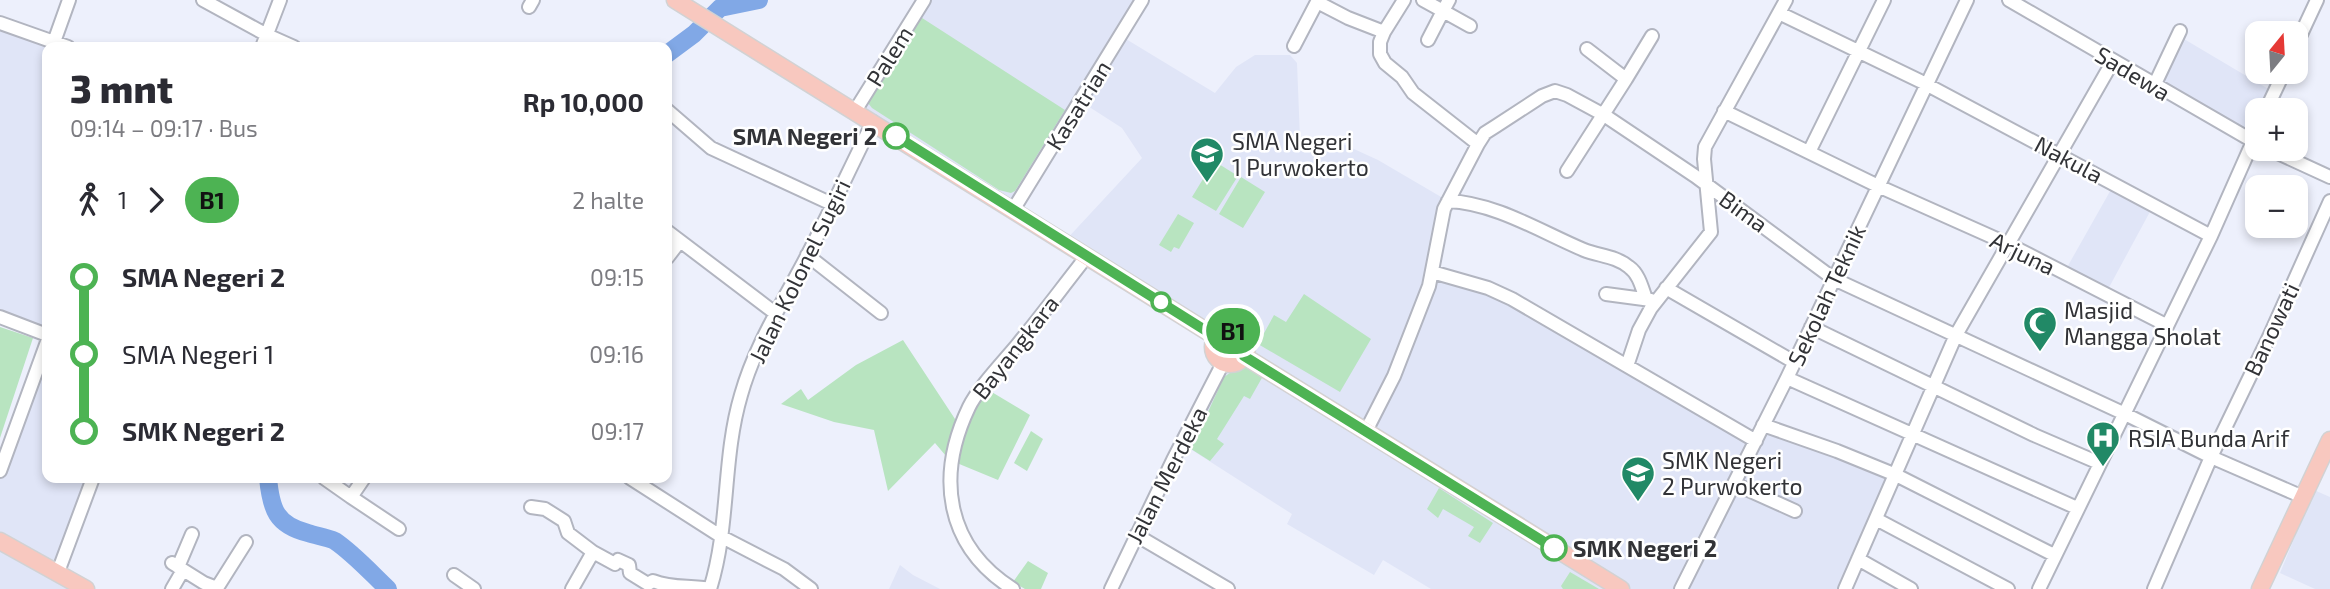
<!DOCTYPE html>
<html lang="id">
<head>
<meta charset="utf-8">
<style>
  :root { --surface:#fff; --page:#f7f7f7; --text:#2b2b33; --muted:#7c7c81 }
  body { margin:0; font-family:"Exo 2",sans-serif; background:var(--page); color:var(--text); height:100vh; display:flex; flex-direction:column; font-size:26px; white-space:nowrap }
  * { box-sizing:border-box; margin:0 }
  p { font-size:23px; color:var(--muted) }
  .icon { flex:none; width:38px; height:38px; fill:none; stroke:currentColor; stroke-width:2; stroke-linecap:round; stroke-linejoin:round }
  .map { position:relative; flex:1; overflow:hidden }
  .panel { position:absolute; left:42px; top:42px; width:630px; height:441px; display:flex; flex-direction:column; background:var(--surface); border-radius:14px; box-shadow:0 4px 10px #0003 }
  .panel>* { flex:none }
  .badge { padding:0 14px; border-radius:23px; font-size:24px; line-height:46px }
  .needle { width:46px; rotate:18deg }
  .tools { position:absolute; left:2245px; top:21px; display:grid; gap:14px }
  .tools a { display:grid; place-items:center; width:63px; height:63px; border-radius:14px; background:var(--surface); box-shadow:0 4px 10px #0003; font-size:35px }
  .map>.badge { position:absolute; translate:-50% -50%; box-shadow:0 0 0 4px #fff }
  .legs { display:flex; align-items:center; gap:10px; height:77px; padding:0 28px; font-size:23px }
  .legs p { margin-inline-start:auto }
  .head { display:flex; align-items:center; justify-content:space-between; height:119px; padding:0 28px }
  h1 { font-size:38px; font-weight:800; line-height:52px }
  ul { padding:0 28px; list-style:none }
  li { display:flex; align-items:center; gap:24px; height:77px; font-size:26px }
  li i { display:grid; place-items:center; width:10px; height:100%; margin:0 9px; background:currentColor }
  li i::after { content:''; width:18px; height:18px; margin:-9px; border:5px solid; border-radius:50%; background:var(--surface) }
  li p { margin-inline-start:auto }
  li:first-child i { background:linear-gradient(#0000 50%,currentColor 0) }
  li:last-child i { background:linear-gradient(currentColor 50%,#0000 0) }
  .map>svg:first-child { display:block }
  .built { fill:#e0e5f7 }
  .green { fill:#b8e4c0 }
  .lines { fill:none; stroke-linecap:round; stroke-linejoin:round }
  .river { stroke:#81a8e6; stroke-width:18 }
  .minor-casing { stroke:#b2b5c0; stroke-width:16 }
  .major-casing { stroke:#d2d2d3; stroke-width:19 }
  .minor { stroke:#fff; stroke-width:12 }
  .major { stroke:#f8c8bf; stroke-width:16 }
  .line-1-casing { stroke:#fff; stroke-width:16 }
  .line-1 { stroke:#4db353; stroke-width:10 }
  .stop-1-dot { fill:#fff; stroke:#4db353; stroke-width:3.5 }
  .labels { text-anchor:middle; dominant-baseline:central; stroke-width:5; stroke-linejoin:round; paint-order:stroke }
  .street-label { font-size:23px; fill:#323337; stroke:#fff }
  .stop-label { font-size:23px; font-weight:bold; fill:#323337; stroke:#fff; text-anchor:end }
  .poi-label { font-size:23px; fill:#323337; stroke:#fff; text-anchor:start }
</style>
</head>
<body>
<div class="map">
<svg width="2330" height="589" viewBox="0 0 2330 589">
  <rect width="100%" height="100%" fill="#edf0fc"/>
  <path class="built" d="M924,0H1142L1121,36L1215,93L1236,67L1255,55H1290L1297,63L1300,138L1327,139L1343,144L1378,160L1448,201L1432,272L1488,288L1755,441L1763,425L1896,475L1845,589H1431L1383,560L1374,575L1287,524L1292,514L1181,443L1223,363H1234L1244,355L1246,348L1243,337L1233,331L1222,332L1216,320L1193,322L1064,242L1142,158L1122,128L1080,101L1013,210L856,112Z
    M0,24L64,47H47V478H93L58,571L86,589H0V467L45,336L0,318Z
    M2184,39L2270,90L2260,110H2258L2257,116L2248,136L2160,86Z
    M2113,186L2152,208L2106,293L2065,271Z
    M2314,490L2330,497V589H2315L2280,573Z
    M900,565L913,575L940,589H889Z"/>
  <path class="green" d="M919,16L1065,110L1015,191L1011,193L999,190L872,108L868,103L870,96Z
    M1214,161L1238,176L1216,211L1192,197Z
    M1241,177L1265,192L1243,228L1219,214Z
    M1178,214L1194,223L1179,249L1174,247L1171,252L1159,245Z
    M1304,294L1371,339L1340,392L1258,344L1274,315L1286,322Z
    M0,327L33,338L0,438Z
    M903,340L957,422L946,456L935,443L888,491L874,430L834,422L781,404L801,389L808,400L856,365Z
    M1240,366L1249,367L1263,376L1250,399L1244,396L1217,439L1224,444L1210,461L1191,449L1224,377Z
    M985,388L1030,415L998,480L952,461L977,392Z
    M1031,431L1043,439L1027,471L1014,463Z
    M1439,488L1493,523L1480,543L1468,536L1474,527L1443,509L1438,518L1427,509Z
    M1028,561L1048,573L1041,589H1025L1013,582Z
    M1570,572L1599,589H1563L1561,586Z"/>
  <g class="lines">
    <path class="river" d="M667,54L694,34L720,8L759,0
      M268,478C271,509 276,525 308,533C317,536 327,537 335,541C354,554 371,573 388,589"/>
    <g class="minor-casing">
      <path id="minor" d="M203,0L267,35L294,47
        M1404,0L1384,32L1380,42V54L1385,63L1402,77L1413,93L1478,144
        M1423,0L1443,11L1449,0
        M2009,0L2258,144
        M529,7L533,0
        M1779,13L1920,81L2211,236
        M0,23L68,47
        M1428,40L1443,11L1470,26
        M54,42L69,0
        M2296,45L2317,0
        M1294,46L1317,2L1348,18L1384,32
        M262,47L280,0
        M1626,79L1652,36
        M2154,86L2180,31
        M667,110L711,148L832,204
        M2266,110L2284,72
        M855,111L924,0
        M1724,111L1878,186L2008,244L2166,325
        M2269,149L2330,177
        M1809,152L1884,0
        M1567,171L1626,79L1587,49
        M1448,201C1496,203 1541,232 1584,250C1599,256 1616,256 1629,267C1639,274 1642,288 1646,299
        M1013,210L1142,0
        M667,231L775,313
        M807,255L881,313
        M667,258L680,241
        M1432,272L1488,288L1512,299L1756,441
        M1666,288L1794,362
        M1606,294L1651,300
        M0,317L47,335
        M1811,327L2034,435L2099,463
        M1627,366L1639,330L1651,308L1711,232L1704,159L1705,147L1786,0
        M1787,378L2077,508
        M1763,425L1837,451L1896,475L2054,555
        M1366,431L1394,376L1429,286L1444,209L1478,144L1485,133L1496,126L1542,96L1555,91L1567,95L1604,115L1695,176L1834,279L2125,414L2211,457L2303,497
        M0,471L47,342
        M324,478L351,497L364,478
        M630,478L722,537L784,569L811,589
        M1735,484L1795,511
        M351,497L399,529
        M531,507L545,509L564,521L568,533L593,552L572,589
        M1876,519L2008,589
        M1136,535L1228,589
        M593,552L615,564L618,560L629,565L630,573L648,584L653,581C673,589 690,585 710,589C730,526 722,459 741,395C755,345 783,302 807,256C830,212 851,166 873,122
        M1858,559L1911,589
        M172,563L204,583L217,588L246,542
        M178,567L192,534
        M58,572L93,478
        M454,575L474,589
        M172,589L183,570
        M1013,589C945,546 936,476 969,407C978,388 1004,361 1018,344C1042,315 1064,285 1087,256
        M1111,589L1173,460L1223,363
        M1681,589L1787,378L1967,0
        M1845,589L1956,335L2113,61
        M2039,589L2211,236L2258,130
        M2154,589L2211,457L2269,337L2330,201"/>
    </g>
    <g class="major-casing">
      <path id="major" d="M675,0L1216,337
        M1213 347a17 17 0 1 1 34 0a17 17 0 1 1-34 0Z
        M1244,356L1621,589
        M0,541L86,589
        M2260,589L2330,440"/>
    </g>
    <use href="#minor" class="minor"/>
    <use href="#major" class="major"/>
  </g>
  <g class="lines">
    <g class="line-1-casing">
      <path id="line-1" d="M896,136L1216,337L1227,330L1239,333L1246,342L1244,356L1554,548"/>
    </g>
    <use href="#line-1" class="line-1"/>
  </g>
  <defs>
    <g id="school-pin" transform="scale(1.75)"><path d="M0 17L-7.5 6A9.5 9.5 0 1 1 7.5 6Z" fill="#218966" stroke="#fff"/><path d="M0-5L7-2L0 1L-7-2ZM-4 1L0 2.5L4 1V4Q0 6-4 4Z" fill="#fff"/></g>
    <g id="mosque-pin" transform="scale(1.75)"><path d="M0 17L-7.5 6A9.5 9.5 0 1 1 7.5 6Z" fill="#218966" stroke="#fff"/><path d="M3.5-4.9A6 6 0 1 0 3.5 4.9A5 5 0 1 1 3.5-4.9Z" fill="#fff"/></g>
    <g id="hospital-pin" transform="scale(1.75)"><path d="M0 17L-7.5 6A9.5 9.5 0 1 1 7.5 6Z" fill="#218966" stroke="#fff"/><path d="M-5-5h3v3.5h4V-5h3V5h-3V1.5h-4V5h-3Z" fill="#fff"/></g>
  </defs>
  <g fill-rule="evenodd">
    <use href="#school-pin" x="1207" y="154"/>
    <use href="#mosque-pin" x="2040" y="323"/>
    <use href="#hospital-pin" x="2103" y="438"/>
    <use href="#school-pin" x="1638" y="473"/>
  </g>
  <g class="stop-1-dot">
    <circle cx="896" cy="136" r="12"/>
    <circle cx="1161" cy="302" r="9"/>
    <circle cx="1554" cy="548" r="12"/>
  </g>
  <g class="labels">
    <g class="street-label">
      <text transform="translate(889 56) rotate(-58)">Palem</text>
      <text transform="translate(2133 73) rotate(31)">Sadewa</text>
      <text transform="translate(1078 105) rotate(-58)">Kasatrian</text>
      <text transform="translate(2069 159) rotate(28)">Nakula</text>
      <text transform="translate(1744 211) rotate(36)">Bima</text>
      <text transform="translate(2023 253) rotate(26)">Arjuna</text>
      <text transform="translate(799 271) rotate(-64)">Jalan Kolonel Sugiri</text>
      <text transform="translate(1826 295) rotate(-65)">Sekolah Teknik</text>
      <text transform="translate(2271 329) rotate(-65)">Banowati</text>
      <text transform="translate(1015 347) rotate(-52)">Bayangkara</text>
      <text transform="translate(1166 475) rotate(-63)">Jalan Merdeka</text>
    </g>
    <g class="stop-label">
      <text x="877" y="136">SMA Negeri 2</text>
      <text x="1573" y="548" text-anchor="start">SMK Negeri 2</text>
    </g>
    <g class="poi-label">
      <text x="1232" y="141">SMA Negeri<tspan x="1232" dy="26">1 Purwokerto</tspan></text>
      <text x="2064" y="310">Masjid<tspan x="2064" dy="26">Mangga Sholat</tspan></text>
      <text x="2128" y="438">RSIA Bunda Arif</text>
      <text x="1662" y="460">SMK Negeri<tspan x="1662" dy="26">2 Purwokerto</tspan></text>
    </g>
  </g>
</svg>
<div class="tools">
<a><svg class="needle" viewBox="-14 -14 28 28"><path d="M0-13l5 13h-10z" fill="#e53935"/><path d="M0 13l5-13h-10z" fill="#7c7c81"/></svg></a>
<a>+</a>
<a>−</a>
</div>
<b class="badge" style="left:1233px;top:331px;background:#4db353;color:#111">B1</b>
<section class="panel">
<div class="head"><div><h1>3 mnt</h1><p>09:14 – 09:17 · Bus</p></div><b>Rp 10,000</b></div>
<div class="legs"><svg class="icon" aria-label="walk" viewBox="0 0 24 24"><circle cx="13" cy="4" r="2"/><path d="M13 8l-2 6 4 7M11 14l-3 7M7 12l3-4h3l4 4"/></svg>1<svg class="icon" aria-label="forward" viewBox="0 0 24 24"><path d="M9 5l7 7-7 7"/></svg><b class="badge" style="background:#4db353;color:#111">B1</b><p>2 halte</p></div>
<ul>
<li><i style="color:#4db353"></i><b>SMA Negeri 2</b><p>09:15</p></li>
<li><i style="color:#4db353"></i><span>SMA Negeri 1</span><p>09:16</p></li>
<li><i style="color:#4db353"></i><b>SMK Negeri 2</b><p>09:17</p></li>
</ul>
</section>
</div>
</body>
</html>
